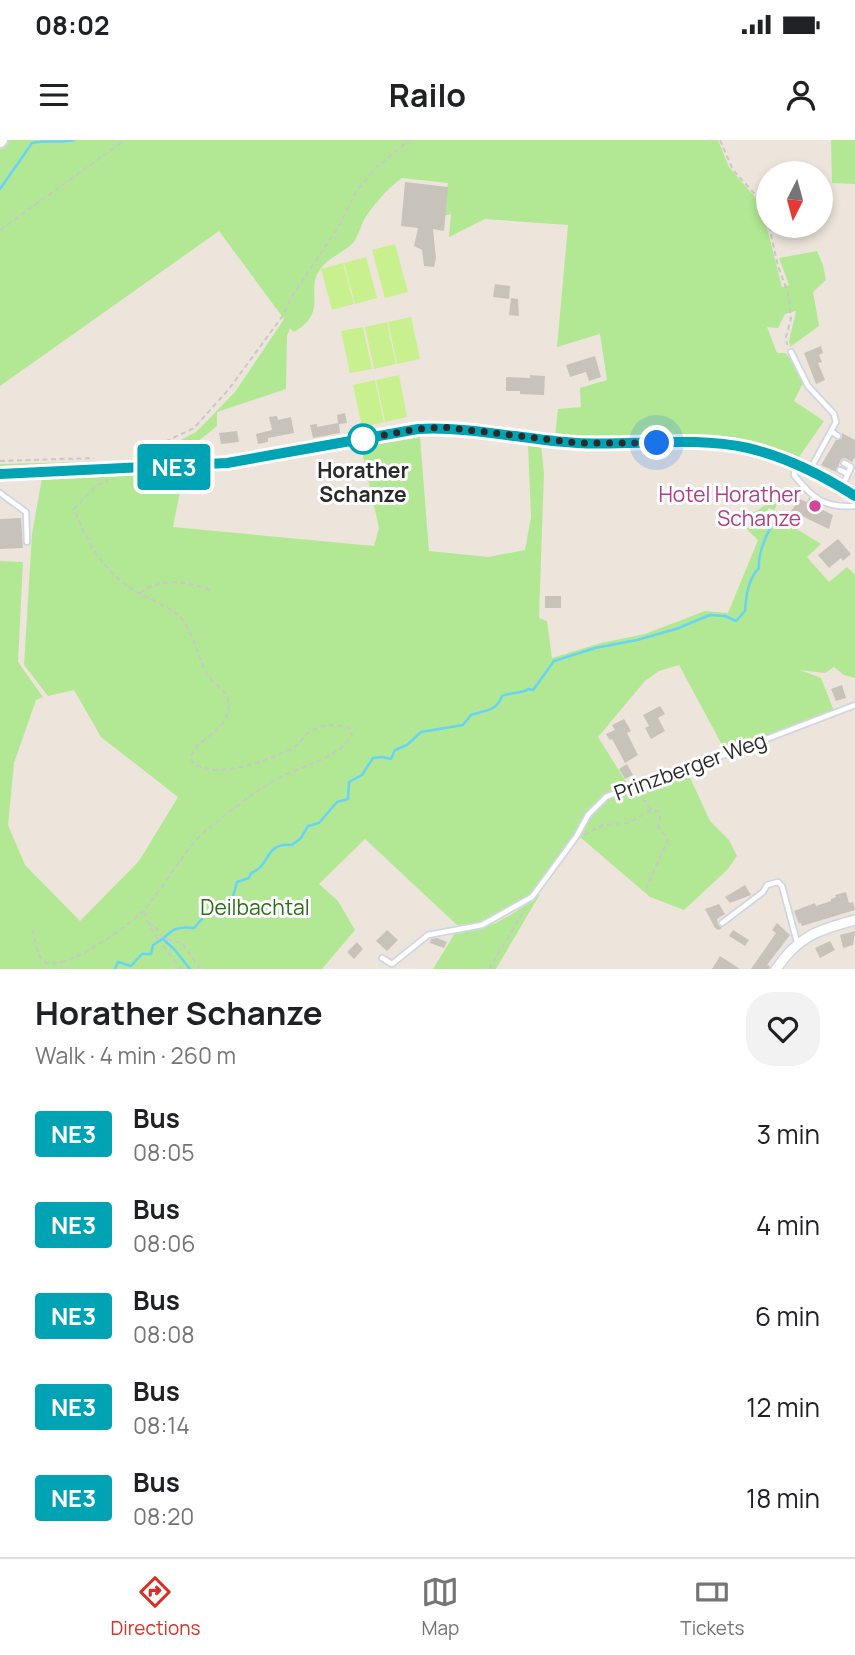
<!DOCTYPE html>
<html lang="en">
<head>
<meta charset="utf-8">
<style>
  :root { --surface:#fff; --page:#f2f2f2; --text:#202124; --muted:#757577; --line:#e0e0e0; --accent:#d93025 }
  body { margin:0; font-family:Manrope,sans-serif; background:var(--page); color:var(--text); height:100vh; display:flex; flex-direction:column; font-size:26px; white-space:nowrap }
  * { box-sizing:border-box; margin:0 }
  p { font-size:23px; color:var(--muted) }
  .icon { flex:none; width:38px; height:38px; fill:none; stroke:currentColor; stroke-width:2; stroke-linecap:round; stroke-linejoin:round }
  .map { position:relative; height:829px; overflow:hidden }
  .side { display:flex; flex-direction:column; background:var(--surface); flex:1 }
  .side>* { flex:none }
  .badge { padding:0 14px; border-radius:5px; font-size:24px; line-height:46px }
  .needle { width:46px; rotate:186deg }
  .controls { position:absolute; left:756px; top:21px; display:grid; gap:14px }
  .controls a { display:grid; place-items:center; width:77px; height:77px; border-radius:50%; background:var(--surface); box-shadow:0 4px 10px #0003; font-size:35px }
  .you { position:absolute; width:35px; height:35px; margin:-18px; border:5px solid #fff; border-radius:50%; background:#1a73e8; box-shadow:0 0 0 10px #1a73e833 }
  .map>.badge { position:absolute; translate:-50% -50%; box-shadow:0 0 0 4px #fff }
  .round { display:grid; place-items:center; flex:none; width:74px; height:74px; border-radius:28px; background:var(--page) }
  .summary { display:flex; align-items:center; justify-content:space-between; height:119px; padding:0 35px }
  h1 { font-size:33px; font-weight:700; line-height:52px }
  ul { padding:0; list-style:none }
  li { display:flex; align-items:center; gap:21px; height:91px; padding:0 35px }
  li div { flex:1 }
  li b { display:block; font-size:26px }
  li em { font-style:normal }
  li .badge { min-width:77px; font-weight:700; text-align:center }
  .status { display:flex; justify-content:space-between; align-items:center; height:49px; padding:0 35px; background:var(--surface); direction:ltr }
  .status svg { height:19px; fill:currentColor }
  header { display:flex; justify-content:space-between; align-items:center; height:91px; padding:0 35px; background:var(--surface); font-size:32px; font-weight:700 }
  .menu { display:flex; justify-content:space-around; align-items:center; height:98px; border-top:2px solid var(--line); background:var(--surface); font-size:19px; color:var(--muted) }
  .menu a { display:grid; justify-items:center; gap:4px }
  .menu .current { color:var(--accent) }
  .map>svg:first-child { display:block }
  .green { fill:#b2e894 }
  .pitch { fill:#c8f08f }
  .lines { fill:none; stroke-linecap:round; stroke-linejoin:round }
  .stream { stroke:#67d3f7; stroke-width:2.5 }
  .building { fill:#c8c3ba }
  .service-casing { stroke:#d0d5e4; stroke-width:8 }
  .minor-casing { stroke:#d0d5e4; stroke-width:12 }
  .secondary-casing { stroke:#d0d5e4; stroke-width:16 }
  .path { stroke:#c8c8c8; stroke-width:2; stroke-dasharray:5 3.5; stroke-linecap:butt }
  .service { stroke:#fff; stroke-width:4.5 }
  .minor { stroke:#fff; stroke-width:9 }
  .secondary { stroke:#fff; stroke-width:12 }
  .line-casing { stroke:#fff; stroke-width:16 }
  .line { stroke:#00a3b4; stroke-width:10 }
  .walk { stroke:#2a2a2a; stroke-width:7; stroke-dasharray:0 12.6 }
  .stop-dot { fill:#fff; stroke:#00a3b4; stroke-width:3.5 }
  .hotel-dot { fill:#d1479c; stroke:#fff; stroke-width:2.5 }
  .labels { text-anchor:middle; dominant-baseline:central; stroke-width:6; stroke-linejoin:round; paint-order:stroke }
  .stop-label { font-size:21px; font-weight:bold; fill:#2a2a2a; stroke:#fff }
  .hotel-label { font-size:21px; fill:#b23c85; stroke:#fff; text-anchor:end }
  .street-label { font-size:21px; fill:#2a2a2a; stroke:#fff }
  .park-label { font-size:21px; fill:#296d15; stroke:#fff }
</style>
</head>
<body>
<div class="status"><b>08:02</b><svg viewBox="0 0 49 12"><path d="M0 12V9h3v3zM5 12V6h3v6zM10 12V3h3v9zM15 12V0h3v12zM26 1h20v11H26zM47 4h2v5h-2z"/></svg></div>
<header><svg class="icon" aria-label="menu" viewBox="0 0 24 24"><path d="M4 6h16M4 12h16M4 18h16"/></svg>Railo<svg class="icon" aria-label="person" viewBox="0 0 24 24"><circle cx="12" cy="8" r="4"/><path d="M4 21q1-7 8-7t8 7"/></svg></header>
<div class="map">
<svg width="855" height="829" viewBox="0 0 855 829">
  <rect width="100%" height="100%" fill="#ede5db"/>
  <path class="green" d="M0,0H718L729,27L761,64L782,147L789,145L779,118L817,111L823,125L826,140L813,152L819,186L790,207L789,201L796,171L785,174L778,188L767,187L777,213H785L790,218L803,243L794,261L824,281L797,320L777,313L555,296L558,269L581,267L580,248L607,240L600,194L557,207L568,85L485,79L449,97L451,74L443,76L448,43L402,38C387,49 375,63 365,78C361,85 358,97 353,103C343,113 328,117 319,131C306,151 328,173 294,192L290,188L287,196L286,249L217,272V286L175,320L135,324L196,292L235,252L284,179L219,91L0,246Z
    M831,0H855V44L832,43Z
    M420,297L429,411L488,417L525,410L531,377L528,304L541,305L544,333L539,478L547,481L552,518L601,503L645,494L705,471L728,473L758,400L739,382L783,354L774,370L769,368L764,377L779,385L782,380L821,404L807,417L829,442L847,427L855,435V538L844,535L834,527L825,533L800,530L821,538L836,576L728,616L679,525L659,531L645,541L598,597L628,645L595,663L575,694L531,754L479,783L457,785L365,699L319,744L338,761L355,790L322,829H0V421L23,422L18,522L43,557L36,560L14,623L8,685L25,725L80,781L139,721L178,657L101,597L74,550L48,556L24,525L32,394L42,338L184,332L173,387L374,406L379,388L361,307Z
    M113,321L123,323L0,330V324Z
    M687,631L710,681L729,700L737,716L727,730L684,770L650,757L580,697C590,678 598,664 618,653Z
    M540,754L496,829H433L455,793C486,792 516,774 540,754Z"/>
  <path class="pitch" d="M395,104L408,152L385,158L372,110Z
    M366,117L377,158L355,164L344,123Z
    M343,123L354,164L332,170L321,129Z
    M411,177L420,219L397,224L388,182Z
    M387,182L396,224L374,229L365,187Z
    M363,187L372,229L350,233L341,191Z
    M399,235L407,277L385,282L376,240Z
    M375,240L384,282L362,287L353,245Z"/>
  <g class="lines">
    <path class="stream" d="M0,49L32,3C46,0 61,3 74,0
      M163,799L174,809L190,829
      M115,829L118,822L131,826L142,814H151L153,805C171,796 168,785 194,788L208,772L221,777L228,774L237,742L249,738L251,733C271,726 264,702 292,705L301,698L308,686L319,683L337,662L348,659L349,642L362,635L373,618L382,617L391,619L395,610L407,605L421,592L463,585L471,575C485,570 496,572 502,556C510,552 522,554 528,549L533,550L554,521L595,508L637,500L676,489L710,475L725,476L736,481L745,471C746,456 748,439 759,428C758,416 764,399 771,387"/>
  </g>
  <path class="building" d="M405,42L448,47L444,91L433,89L436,118L434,127L424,126L422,110L414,106L418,88L401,86Z
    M495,144L510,146L509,159L493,157Z
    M511,158L518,159L519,176L509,175Z
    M821,206L823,213L819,215L822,222L818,223L825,240L816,244L804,213Z
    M595,216L601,237L589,241L586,232L570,237L566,225Z
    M530,235L545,236L544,255L520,254V251H506V237L530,238Z
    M345,273L347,283L339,284L340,293L313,298L310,285L317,284V287L338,283L337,275Z
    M277,276L278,280L291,277L294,293L268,298V302L258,304L256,294L272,290L269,277Z
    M237,291L239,302L221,304L219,293Z
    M842,293L855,300V317L852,322L845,318L841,319L836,332L821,325L836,300L842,298Z
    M809,358L818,365L817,367L833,375L829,389L791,371L800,359L807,362Z
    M21,378L23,408L0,409V379Z
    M838,399L851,414L843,421L841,418L829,428L818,415Z
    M545,456H561V468H545Z
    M842,545L846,558L836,561L831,549Z
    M660,566L665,574L658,578L665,591L651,599L645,588L649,586L643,575Z
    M624,579L631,591L627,593L638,615L625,623L612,599L610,600L606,594L615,590L612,585Z
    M627,624L633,635L625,639L619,629Z
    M745,745L751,755L730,763L725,757Z
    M846,752L849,763L853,762L855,770L802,786L800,782L799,784L794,771L815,763L816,766L831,761V759L836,757L835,755Z
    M719,764L725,774L717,779L718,785L722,788L719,790L715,788L705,769Z
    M777,783L790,795L767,825L770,826L769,829H751L776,793L772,790Z
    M387,790L398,800L387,811L376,801Z
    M733,790L749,800L745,806L729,796Z
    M855,791L853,805L843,808L840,795Z
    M437,798L447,802L444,808L430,803L431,799Z
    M830,801L835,810L820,818L815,808Z
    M357,802L363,809L354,819L347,812Z
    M720,816L740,829H712Z"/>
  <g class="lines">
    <g class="service-casing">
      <path id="service" d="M791,212L808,246L834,274L836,282L810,330
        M831,291L838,296
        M796,325L794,335C813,359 824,368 855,366
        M840,330L848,334
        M842,347L851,327L844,323
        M0,353L26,372L27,402
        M722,783L763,752L767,745L778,742L782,746L797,802
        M382,818L392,824L428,795L482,785L532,757L576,697L588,675L606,657L636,644L730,613L855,565"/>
    </g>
    <g class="minor-casing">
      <path id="minor" d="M776,829C799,796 817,790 855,780"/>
    </g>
    <g class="secondary-casing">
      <path id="secondary" d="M0,1L1,0
        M0,334L227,323L418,289C471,286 524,300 577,303C633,306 693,296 748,308C786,317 822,335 855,355"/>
    </g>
    <path class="path" d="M720,0L733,30L764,64L768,79
      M769,86L778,126L788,153L791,179L786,197L787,205
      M0,90L125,0
      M135,316L194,288L229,249L284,174L291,158L339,86L356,52L375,29L409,0
      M0,321L94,318
      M140,453C161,437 188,441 212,451
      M642,650V658L651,669
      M584,695L603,685L628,683L651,670L657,671L660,675L659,688L668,700L646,748
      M144,772L151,789L159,801
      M148,784L155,786L162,797L183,804L200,829
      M33,790C35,800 36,818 47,823C69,829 132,784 146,768C165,745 187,705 209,688C231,670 255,651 279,638C303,625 338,619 352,595L348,587C334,584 320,584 308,593C302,597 300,605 293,608C269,620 227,636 201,627C172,617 215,594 221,586C223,583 227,576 228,572C232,553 218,548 209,537C206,533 204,527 202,523C196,510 191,490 182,479C171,467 155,462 141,454C106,436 88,405 74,369L96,346L108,340
      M163,806L181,829
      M489,829L526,767"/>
    <use href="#service" class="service"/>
    <use href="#minor" class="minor"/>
    <use href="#secondary" class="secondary"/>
  </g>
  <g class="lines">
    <g class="line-casing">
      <path id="line" d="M0,334L227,323L418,289C471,286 524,300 577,303C633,306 692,296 748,308C786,317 822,335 855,356"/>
    </g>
    <use href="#line" class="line"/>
    <path class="walk" d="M363,299L355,300L418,289L443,287L579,303H657"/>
  </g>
  <circle class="stop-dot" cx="363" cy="299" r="14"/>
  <circle class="hotel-dot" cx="815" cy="366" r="7"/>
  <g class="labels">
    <g class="stop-label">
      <text x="363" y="330">Horather<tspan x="363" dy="24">Schanze</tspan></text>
    </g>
    <g class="hotel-label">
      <text x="801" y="354">Hotel Horather<tspan x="801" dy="24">Schanze</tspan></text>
    </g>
    <g class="street-label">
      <text transform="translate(690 626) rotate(-20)">Prinzberger Weg</text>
    </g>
    <g class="park-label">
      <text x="255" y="767">Deilbachtal</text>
    </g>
  </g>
</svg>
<div class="controls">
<a><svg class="needle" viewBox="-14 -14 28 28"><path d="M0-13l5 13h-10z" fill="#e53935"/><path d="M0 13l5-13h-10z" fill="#757577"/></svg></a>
</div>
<div class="you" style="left:657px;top:303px"></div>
<b class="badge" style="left:174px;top:327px;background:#00a3b4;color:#fff">NE3</b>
</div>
<section class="side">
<div class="summary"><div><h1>Horather Schanze</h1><p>Walk · 4 min · 260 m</p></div><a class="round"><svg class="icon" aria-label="heart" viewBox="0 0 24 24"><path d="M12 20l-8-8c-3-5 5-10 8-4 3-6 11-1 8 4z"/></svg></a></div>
<ul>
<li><span class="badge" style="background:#00a3b4;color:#fff">NE3</span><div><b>Bus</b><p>08:05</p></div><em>3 min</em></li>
<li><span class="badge" style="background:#00a3b4;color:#fff">NE3</span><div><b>Bus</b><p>08:06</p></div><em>4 min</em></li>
<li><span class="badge" style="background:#00a3b4;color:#fff">NE3</span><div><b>Bus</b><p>08:08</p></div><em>6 min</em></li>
<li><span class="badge" style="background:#00a3b4;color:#fff">NE3</span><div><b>Bus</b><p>08:14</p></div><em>12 min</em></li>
<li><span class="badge" style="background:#00a3b4;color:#fff">NE3</span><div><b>Bus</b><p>08:20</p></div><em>18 min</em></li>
</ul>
</section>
<nav class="menu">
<a class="current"><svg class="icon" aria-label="directions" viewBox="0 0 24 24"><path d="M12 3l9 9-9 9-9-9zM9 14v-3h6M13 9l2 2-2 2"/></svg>Directions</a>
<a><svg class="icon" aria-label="map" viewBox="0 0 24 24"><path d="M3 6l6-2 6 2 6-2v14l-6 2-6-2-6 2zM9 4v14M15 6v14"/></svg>Map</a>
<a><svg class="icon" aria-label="tickets" viewBox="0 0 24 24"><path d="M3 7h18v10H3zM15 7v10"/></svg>Tickets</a>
</nav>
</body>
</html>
